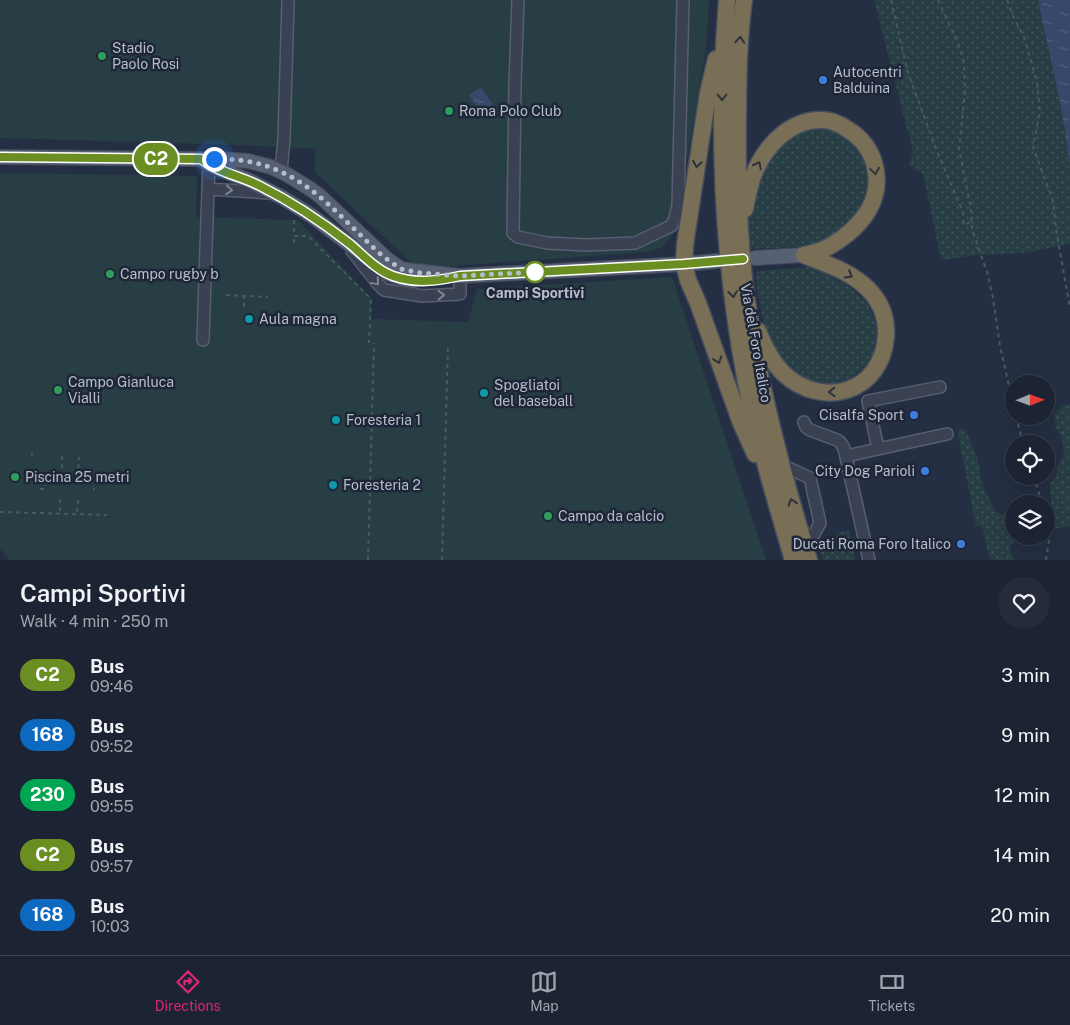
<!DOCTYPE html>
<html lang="en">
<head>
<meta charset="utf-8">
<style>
  :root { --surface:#1c2332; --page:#252b3a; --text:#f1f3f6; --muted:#a0a4ac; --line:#3a404d; --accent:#db2777 }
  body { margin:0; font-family:"Public Sans",sans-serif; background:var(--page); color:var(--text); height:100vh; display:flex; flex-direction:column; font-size:19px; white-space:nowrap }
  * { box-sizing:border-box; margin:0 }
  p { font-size:16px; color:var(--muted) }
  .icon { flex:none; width:28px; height:28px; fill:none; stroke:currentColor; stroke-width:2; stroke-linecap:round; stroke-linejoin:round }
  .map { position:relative; height:560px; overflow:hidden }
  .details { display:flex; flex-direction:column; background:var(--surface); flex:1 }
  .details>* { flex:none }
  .badge { padding:0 10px; border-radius:16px; font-size:18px; line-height:32px }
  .needle { width:32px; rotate:89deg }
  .buttons { position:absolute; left:1005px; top:375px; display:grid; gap:10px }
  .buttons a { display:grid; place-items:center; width:50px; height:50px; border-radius:50%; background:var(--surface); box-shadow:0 5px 20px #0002,0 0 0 1px var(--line); font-size:25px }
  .you { position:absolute; width:25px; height:25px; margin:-12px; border:4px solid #fff; border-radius:50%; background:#1a73e8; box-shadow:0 0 0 8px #1a73e833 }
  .map>.badge { position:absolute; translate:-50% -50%; box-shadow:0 0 0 2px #fff }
  .round { display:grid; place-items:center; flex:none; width:52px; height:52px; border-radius:26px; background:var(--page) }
  .summary { display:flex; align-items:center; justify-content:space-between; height:85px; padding:0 20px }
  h1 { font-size:24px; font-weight:600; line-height:38px }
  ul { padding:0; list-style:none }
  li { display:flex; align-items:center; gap:15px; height:60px; padding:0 20px }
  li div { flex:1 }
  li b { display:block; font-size:19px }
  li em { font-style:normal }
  li .badge { min-width:55px; font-weight:700; text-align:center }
  .tab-bar { display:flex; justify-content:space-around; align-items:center; height:70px; border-top:1px solid var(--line); background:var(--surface); font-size:14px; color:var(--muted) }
  .tab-bar a { display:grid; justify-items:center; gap:2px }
  .tab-bar .selected { color:var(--accent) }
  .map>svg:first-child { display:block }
  .grass { fill:url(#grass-dots) }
  .pitch { fill:#273e44 }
  .water { fill:url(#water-ripples) }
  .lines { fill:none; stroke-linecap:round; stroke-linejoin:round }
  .minor-casing { stroke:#575f70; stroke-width:14 }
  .major-casing { stroke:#434a5c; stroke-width:16 }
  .highway-casing { stroke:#444c5d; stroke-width:19 }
  .path { stroke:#455b60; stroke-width:2; stroke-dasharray:4 4; stroke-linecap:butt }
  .minor { stroke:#394152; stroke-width:11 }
  .major { stroke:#576072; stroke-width:14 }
  .highway { stroke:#796f56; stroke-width:16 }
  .oneway { stroke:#2c313c }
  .oneway2 { stroke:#7e8595 }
  .line-casing { stroke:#fff; stroke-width:11 }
  .line { stroke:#6b8e23; stroke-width:8 }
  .walk { stroke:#b6bdcc; stroke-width:5; stroke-dasharray:0 9 }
  .leisure-dot { fill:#2e9e5b; stroke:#1e2638; stroke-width:2 }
  .shop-dot { fill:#3f7fe0; stroke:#1e2638; stroke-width:2 }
  .stop-dot { fill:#fff; stroke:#6b8e23; stroke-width:2.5 }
  .culture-dot { fill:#0f9aa8; stroke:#1e2638; stroke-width:2 }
  .labels { text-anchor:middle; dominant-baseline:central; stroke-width:5; stroke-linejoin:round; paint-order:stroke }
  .poi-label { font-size:14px; fill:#b6bdcc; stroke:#1e2638; text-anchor:start }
  .stop-label { font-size:14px; font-weight:bold; fill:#b6bdcc; stroke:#1e2638 }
  .street-label { font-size:14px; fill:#b6bdcc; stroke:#1e2638 }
</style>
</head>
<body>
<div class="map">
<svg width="1070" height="560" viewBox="0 0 1070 560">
  <defs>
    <pattern id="grass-dots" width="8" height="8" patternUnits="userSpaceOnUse" patternTransform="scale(1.25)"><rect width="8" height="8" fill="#273e44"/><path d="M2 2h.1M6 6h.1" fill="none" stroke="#44585e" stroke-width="1.8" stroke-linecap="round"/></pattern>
    <pattern id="water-ripples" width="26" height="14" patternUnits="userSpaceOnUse" patternTransform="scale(1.25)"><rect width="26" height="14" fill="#38486b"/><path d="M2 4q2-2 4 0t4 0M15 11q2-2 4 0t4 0" fill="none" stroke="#53607f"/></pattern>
  </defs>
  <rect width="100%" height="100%" fill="#252f43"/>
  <path class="grass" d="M874,0H1038L1062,112L1070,167V244L1024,253L977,255L941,260L923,174L909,165L913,152Z
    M817,127L838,131L862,150L872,177L861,216L825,242L802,247L751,249L748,230L752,196L759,173L790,135Z
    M812,267L845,284L862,298L869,307L876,324L877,337L874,350L870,360L862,369L849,379L833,384L805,379L781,362L766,335L758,295L756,273L759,271Z
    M1070,404V527L1057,528L1053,524L1050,487V483L1056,477L1057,469L1064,453L1062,439L1055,425L1054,416C1057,409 1062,405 1070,404Z
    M962,428L966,431L976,455L979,464L982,484L995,511L1002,515L1014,514V536H1017C1011,544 1006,553 1016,560H990L982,526H976L958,434L959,430Z
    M849,530L855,560H823L821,553L839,533Z"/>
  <path class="pitch" d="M0,0H709L706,47L680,201V226L662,247L648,252L437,267L411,262L400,252L315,172V149L240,145L0,138Z
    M0,173L197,176L196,217L298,220L371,298V319L468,322L477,289L672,277L766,560H10L0,549Z"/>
  <path class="water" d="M1038,0H1070V167L1062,112Z
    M481,87L497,111L485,119L469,95Z"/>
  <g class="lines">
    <g class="minor-casing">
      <path id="minor" d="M518,0L515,84L513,233L518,237L547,243L586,245L635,243L671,226L675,218L678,206L683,0
        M209,165L208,189L270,193
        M281,171L284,139L288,0
        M352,251L378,284L384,290L422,296L460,294V276
        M203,340L208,189
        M804,422L806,427L810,430L837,440L840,442L844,448L869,560
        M878,449L947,434
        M846,456L878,449L868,401L940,387
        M782,465L810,478L820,523L806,549"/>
    </g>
    <g class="major-casing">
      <path id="major" d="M0,157L201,159H219L248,161L271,167L286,174L309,188L320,196L388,260L401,269L407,270L460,276L684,264L717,261
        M201,159L209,165L250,181L283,198L312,216L387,273L403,279L413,281
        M755,258L804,255"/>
    </g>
    <g class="highway-casing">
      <path id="highway" d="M727,0C717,126 722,253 745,377C757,439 775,499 793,560
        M744,0C739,36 738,73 738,110C737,172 738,240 747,302C760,390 783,476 809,560
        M716,59L708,93L685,245L684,264L688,280L698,303L741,423L755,454
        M745,209C748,195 750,181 756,169C768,143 792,119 822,120C831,120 840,124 847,129C876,146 885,182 868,211C858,227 840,242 822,250C817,252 810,254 804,255
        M758,331C764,346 771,361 783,373C822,410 882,393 886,336C887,318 881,302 868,289C850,271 826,264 804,255"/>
    </g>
    <path class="path" d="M891,0L908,73L938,154L963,212L964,225L972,221
      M938,0L958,43L964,62L965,92L959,149L971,209L972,229L987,272L993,298L1000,346L1014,408
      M1007,0L1013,16L1024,37L1037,82L1040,111L1033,147L1053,201L1056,229L1070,308
      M294,220V236H308L371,299L369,343
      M294,243V236
      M226,295L268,297
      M244,307V296
      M1016,416L1023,444
      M31,455L33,454
      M62,476V456
      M78,476L79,457
      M1034,476L1042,504
      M40,489H46
      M93,489H95
      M60,511V499
      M0,512L107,515
      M77,512L78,500
      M368,560L374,343
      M442,560L448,345
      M1046,560L1049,541L1046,528"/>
    <use href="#minor" class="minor"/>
    <use href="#major" class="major"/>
    <use href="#highway" class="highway"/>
  </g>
  <defs><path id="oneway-chevron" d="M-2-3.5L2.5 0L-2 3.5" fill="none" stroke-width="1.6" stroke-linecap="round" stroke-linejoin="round" transform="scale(1.25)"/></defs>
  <g class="oneway">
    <use href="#oneway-chevron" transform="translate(740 40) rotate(-86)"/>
    <use href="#oneway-chevron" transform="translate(722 97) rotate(90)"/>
    <use href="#oneway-chevron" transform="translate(697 164) rotate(99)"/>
    <use href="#oneway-chevron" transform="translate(758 165) rotate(-63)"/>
    <use href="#oneway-chevron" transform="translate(875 171) rotate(82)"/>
    <use href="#oneway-chevron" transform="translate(849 275) rotate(31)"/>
    <use href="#oneway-chevron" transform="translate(733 294) rotate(83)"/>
    <use href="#oneway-chevron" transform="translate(718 360) rotate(70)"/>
    <use href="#oneway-chevron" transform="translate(832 392) rotate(178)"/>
    <use href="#oneway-chevron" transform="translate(792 502) rotate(-107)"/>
  </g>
  <g class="oneway2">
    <use href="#oneway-chevron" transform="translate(229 190) rotate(4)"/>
    <use href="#oneway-chevron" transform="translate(376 282) rotate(50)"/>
    <use href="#oneway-chevron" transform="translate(441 295) rotate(-2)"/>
  </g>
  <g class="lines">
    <g class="line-casing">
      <path id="line" d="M0,157L201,159C219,173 241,176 260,186C292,202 322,222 350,244C363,255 376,270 393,276C416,284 437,281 460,276L684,264L743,259"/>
    </g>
    <use href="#line" class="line"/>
    <path class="walk" d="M214,159C293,157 326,203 378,252L388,260L401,269L421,273L460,276L536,272H535"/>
  </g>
  <g class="leisure-dot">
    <circle cx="102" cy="56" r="5"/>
    <circle cx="449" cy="111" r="5"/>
    <circle cx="110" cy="274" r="5"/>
    <circle cx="58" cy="390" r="5"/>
    <circle cx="15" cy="477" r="5"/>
    <circle cx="548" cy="516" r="5"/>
  </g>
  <g class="shop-dot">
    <circle cx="823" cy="80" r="5"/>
    <circle cx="914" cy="415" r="5"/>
    <circle cx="925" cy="471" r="5"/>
    <circle cx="961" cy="544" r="5"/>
  </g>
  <circle class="stop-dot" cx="535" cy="272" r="10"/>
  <g class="culture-dot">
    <circle cx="249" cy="319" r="5"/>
    <circle cx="484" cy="393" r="5"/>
    <circle cx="336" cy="420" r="5"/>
    <circle cx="333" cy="485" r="5"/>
  </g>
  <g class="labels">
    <g class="poi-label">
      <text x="112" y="48">Stadio<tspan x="112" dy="16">Paolo Rosi</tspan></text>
      <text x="833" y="72">Autocentri<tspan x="833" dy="16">Balduina</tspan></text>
      <text x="459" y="111">Roma Polo Club</text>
      <text x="120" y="274">Campo rugby b</text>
      <text x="259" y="319">Aula magna</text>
      <text x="68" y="382">Campo Gianluca<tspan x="68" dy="16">Vialli</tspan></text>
      <text x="494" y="385">Spogliatoi<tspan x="494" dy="16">del baseball</tspan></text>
      <text x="904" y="415" text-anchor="end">Cisalfa Sport</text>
      <text x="346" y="420">Foresteria 1</text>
      <text x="915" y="471" text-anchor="end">City Dog Parioli</text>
      <text x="25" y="477">Piscina 25 metri</text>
      <text x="343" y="485">Foresteria 2</text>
      <text x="558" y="516">Campo da calcio</text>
      <text x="951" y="544" text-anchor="end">Ducati Roma Foro Italico</text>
    </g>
    <g class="stop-label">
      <text x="535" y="293">Campi Sportivi</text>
    </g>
    <g class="street-label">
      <text transform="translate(756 343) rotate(80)">Via del Foro Italico</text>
    </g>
  </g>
</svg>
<div class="buttons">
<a><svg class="needle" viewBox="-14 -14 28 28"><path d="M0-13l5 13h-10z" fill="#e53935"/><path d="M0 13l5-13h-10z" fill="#a0a4ac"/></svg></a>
<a><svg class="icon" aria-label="locate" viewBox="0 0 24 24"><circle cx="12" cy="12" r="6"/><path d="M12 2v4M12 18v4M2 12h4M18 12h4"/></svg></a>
<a><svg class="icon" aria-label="layers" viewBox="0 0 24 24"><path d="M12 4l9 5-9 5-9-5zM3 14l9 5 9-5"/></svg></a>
</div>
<div class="you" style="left:214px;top:159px"></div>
<b class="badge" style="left:156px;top:159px;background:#6b8e23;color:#fff">C2</b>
</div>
<section class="details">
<div class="summary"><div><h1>Campi Sportivi</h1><p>Walk · 4 min · 250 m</p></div><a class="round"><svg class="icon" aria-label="heart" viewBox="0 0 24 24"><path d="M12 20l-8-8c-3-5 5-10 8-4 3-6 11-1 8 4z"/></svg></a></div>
<ul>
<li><span class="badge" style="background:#6b8e23;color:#fff">C2</span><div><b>Bus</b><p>09:46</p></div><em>3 min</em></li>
<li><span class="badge" style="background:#0c69bf;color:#fff">168</span><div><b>Bus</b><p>09:52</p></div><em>9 min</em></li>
<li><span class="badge" style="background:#00a651;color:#fff">230</span><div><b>Bus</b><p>09:55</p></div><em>12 min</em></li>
<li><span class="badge" style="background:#6b8e23;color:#fff">C2</span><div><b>Bus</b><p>09:57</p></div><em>14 min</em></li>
<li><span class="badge" style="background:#0c69bf;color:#fff">168</span><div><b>Bus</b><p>10:03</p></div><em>20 min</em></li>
</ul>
</section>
<nav class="tab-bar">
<a class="selected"><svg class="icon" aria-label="directions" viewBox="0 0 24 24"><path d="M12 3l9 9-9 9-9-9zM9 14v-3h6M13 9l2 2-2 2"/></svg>Directions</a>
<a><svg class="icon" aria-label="map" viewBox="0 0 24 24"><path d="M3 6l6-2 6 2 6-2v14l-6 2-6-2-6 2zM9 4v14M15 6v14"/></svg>Map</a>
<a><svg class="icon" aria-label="tickets" viewBox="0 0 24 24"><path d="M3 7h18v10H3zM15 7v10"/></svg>Tickets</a>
</nav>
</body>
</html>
